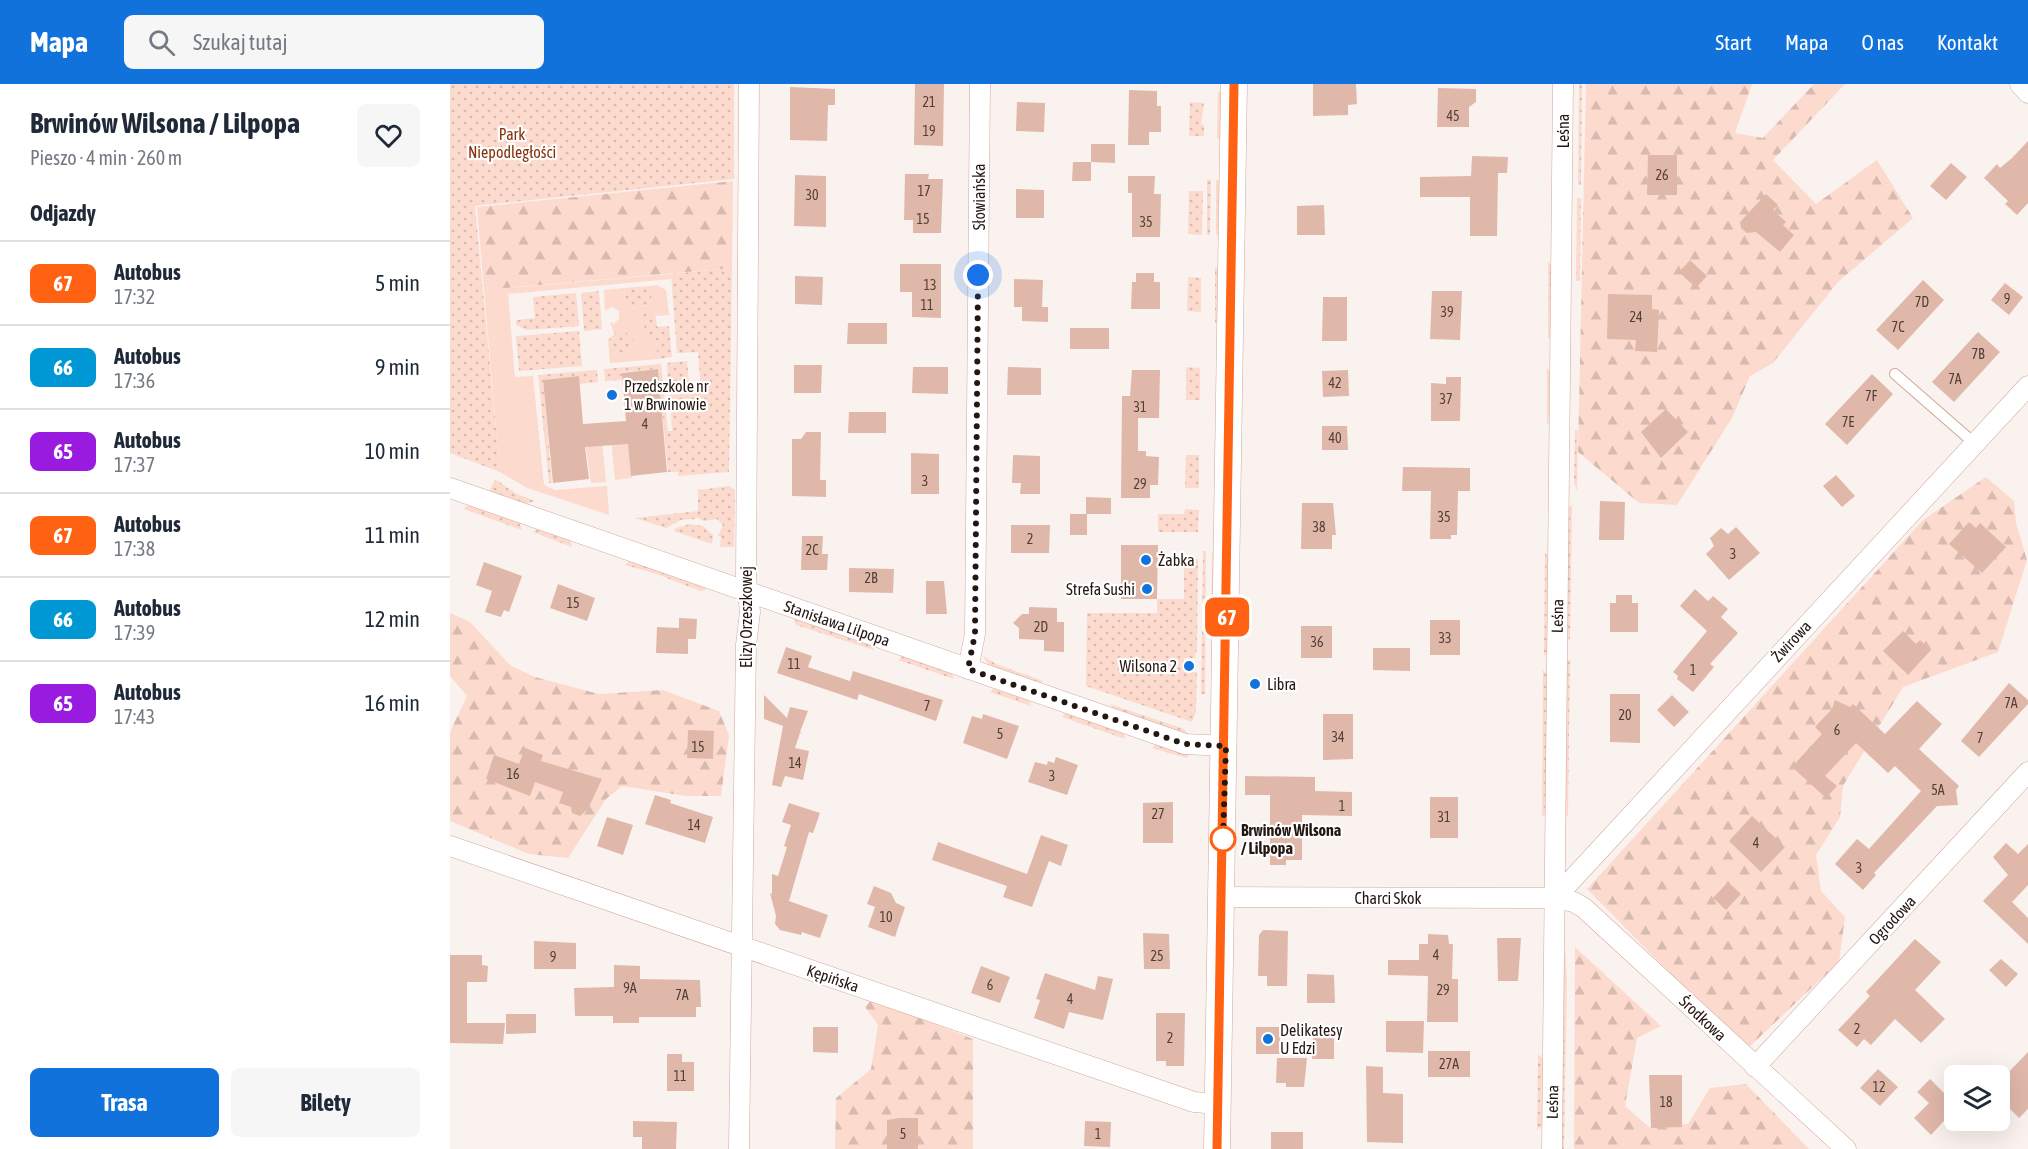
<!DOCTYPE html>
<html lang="pl">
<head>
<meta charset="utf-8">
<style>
  :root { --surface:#fff; --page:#f6f6f7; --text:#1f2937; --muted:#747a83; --line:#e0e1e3; --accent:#1172db }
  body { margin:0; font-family:"Asap Condensed",sans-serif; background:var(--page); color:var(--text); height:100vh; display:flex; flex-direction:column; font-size:22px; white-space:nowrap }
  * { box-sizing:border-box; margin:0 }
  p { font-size:20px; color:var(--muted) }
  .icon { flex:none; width:33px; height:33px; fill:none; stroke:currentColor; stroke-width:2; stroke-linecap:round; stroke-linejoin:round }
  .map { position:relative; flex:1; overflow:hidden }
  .drawer { display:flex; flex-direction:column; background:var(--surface); width:450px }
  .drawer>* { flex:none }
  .badge { padding:0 12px; border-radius:9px; font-size:21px; line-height:39px }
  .fabs { position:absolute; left:1494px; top:981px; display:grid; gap:12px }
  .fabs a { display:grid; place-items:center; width:66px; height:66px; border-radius:9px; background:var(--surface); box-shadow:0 6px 24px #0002; font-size:30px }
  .you { position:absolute; width:30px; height:30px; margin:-15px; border:4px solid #fff; border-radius:50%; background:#1a73e8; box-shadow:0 0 0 9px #1a73e833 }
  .map>.badge { position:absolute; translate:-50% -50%; box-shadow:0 0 0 3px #fff }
  h2 { padding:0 30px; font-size:22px; line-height:54px }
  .round { display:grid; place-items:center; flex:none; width:63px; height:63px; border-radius:9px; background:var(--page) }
  .overview { display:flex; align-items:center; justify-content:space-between; height:102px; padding:0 30px }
  h1 { font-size:28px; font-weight:700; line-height:45px }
  .action { display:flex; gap:12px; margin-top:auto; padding:12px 30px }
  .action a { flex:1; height:69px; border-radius:9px; background:var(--accent); color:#fff; font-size:24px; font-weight:700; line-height:69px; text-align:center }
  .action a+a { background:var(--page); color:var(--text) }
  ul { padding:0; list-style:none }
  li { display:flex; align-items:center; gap:18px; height:84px; padding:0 30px; border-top:2px solid var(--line) }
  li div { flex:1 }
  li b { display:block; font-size:22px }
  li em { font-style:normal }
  li .badge { min-width:66px; font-weight:700; text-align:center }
  header { display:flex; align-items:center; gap:36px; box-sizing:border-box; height:84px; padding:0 30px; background:var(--accent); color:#fff }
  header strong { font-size:28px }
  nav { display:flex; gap:33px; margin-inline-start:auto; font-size:21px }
  .search { width:420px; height:54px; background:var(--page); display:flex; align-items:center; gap:15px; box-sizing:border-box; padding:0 21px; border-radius:9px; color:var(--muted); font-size:22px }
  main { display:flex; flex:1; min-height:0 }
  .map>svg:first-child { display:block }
  .grass { fill:url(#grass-dots) }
  .forest { fill:url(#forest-firs) }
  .garden { fill:#fcdace }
  .building { fill:#e0b8aa }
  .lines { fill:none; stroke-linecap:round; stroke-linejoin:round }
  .service-casing { stroke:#d0a99b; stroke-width:12 }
  .minor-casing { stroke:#d0a99b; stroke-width:21 }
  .tertiary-casing { stroke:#d0a99b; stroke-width:27 }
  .service { stroke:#fff; stroke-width:10 }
  .minor { stroke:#fff; stroke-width:20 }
  .tertiary { stroke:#fff; stroke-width:26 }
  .line-casing { stroke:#fff; stroke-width:14 }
  .line { stroke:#ff6213; stroke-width:9 }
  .walk { stroke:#241711; stroke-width:6; stroke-dasharray:0 10.8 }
  .poi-dot { fill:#1172db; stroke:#fff; stroke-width:2 }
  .stop-dot { fill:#fff; stroke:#ff6213; stroke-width:3 }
  .labels { text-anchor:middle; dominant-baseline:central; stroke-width:4.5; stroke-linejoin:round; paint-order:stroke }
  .number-label { font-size:14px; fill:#533f37 }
  .street-label { font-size:16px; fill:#241711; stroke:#fff }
  .park-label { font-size:16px; fill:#843108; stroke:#fff }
  .poi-label { font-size:16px; fill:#241711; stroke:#fff; text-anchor:start }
  .stop-label { font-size:16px; font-weight:bold; fill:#241711; stroke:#fff; text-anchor:start }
</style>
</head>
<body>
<header>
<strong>Mapa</strong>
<div class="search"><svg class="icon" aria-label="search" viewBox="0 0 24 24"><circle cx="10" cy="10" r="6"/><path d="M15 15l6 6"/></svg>Szukaj tutaj</div>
<nav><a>Start</a><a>Mapa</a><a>O nas</a><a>Kontakt</a></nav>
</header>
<main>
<section class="drawer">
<div class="overview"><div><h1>Brwinów Wilsona / Lilpopa</h1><p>Pieszo · 4 min · 260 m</p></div><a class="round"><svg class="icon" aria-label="heart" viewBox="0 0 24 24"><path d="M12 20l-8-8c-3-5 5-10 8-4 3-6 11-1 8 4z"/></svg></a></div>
<h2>Odjazdy</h2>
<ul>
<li><span class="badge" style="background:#ff6213;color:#fff">67</span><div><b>Autobus</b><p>17:32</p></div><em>5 min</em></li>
<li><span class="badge" style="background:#0098d4;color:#fff">66</span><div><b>Autobus</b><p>17:36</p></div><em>9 min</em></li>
<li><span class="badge" style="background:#991bdf;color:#fff">65</span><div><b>Autobus</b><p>17:37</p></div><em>10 min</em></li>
<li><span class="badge" style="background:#ff6213;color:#fff">67</span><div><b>Autobus</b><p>17:38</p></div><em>11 min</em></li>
<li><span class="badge" style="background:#0098d4;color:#fff">66</span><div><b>Autobus</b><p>17:39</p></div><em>12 min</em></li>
<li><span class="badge" style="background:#991bdf;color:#fff">65</span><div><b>Autobus</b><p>17:43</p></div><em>16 min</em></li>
</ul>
<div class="action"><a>Trasa</a><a>Bilety</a></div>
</section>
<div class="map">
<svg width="1578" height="1065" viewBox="0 0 1578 1065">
  <defs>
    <pattern id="grass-dots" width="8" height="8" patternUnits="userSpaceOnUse" patternTransform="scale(1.5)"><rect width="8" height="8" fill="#fcdace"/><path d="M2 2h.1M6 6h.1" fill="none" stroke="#d8bab0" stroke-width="1.8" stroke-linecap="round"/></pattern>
    <pattern id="forest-firs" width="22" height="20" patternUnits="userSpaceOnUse" patternTransform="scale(1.5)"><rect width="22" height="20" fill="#fcdace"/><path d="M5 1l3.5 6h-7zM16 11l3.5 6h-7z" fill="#d8bab0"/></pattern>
  </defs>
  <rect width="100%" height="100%" fill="#faf2ef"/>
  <path class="grass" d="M0,0H284V95L25,122L50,388L0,369Z
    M1129,0H1132L1131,101H1128Z
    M768,8H773L772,55H767Z
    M740,18L754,19L751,40L754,41V52H739Z
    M761,95L760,151H757V96Z
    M766,96H771V151H766Z
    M739,107H753L752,151L738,150Z
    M1127,114H1131L1130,197H1126Z
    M1098,178L1104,183L1103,251L1098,255Z
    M282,184L279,388L228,392V388H218L208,285L172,288V296L155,297L154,285L211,280L218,347H222L220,311L251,308L248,268L227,269L221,190Z
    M765,184H771L770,239H765Z
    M738,193L751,194V228L737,227Z
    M201,202L202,222L176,224L174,204Z
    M149,207L152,245L134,247L131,209Z
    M126,209L129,242L77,246L66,241V236L85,234L83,213Z
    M205,226L207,243L219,242L222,273L208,275L206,257L198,252V247L192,241L190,227Z
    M172,243L187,260L172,273L158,256Z
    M129,247L132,282L69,287L66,252Z
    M237,277L239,298L218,300L217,279Z
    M736,283L750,284V316H736Z
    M1097,284L1102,289V336L1097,341Z
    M147,286L148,298L130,300L129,292L93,296L102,399H99L88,291Z
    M1125,346H1128L1127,406L1124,399Z
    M736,371H749V404H735Z
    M45,395L67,410L85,417L76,420L39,408Z
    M279,402L285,406L284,463H270L271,453L268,452L273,441L267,435L254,437L246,433L245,435L231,436L216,444L185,434L248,427V406Z
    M20,420L69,438L72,446L14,425Z
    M1122,421L1120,556L1116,552L1118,425Z
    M735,425L749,426L748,448H708V430H734Z
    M240,440L253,442L263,451L262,460L224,447L226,444Z
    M89,444L120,455L122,463L83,448Z
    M753,467H756L755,610H751Z
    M762,467H768V610H761Z
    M1095,469L1101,474L1099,567L1094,572Z
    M734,475H748L747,565L745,574H734V588H747L746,628L742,638L636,602L637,529H707V515H734Z
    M180,476L256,502L255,506L250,507L204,489L175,481Z
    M344,533L421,560L424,566L346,541Z
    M453,571L501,588L504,595L448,576Z
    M533,572L546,580L593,597L588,600L539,582Z
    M1120,575L1118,732H1114L1116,579Z
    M1093,586L1099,592L1096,731L1092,732Z
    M545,603L579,615L581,622L540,608Z
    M660,620L734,645L739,651L663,625Z
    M616,628L673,647L675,655L612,633Z
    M708,659L739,670L737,674L702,664Z
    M1112,868H1115L1117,896L1114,1065H1110Z
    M1088,970L1094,976L1093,1041L1087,1046Z"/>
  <path class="forest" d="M1136,0H1302L1285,49L1313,54L1364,0H1395L1323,76L1366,120L1427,76L1463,134L1388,198L1323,279L1300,292L1282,334L1227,421L1189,419L1128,368Z
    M283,97L282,184L34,206L27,123Z
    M1536,393L1564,417L1566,439L1577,476L1548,568L1453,603L1393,702L1390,733L1366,771L1371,807L1395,833L1389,878L1296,966L1137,805L1473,436Z
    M0,529L20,538L61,582L85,593L149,610L213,606L269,627L279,651L271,712H236L172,702L156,715L118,774L79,770L0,737V648L17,612L0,592Z
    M1125,863L1211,942L1187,954L1175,1022L1199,1043L1238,1040L1260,1004L1296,1000L1359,1065H1124Z
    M422,915L523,955V1065H385L386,1014L421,985L428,941L415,923Z"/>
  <path class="garden" d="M221,190V195L58,210L65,293L83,292L94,401L105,406L157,402L159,431L77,404L50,388L34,206Z
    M207,201L216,206L219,231L206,232L205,226L190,227L192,241L198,247V252L206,257L208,275L160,279L158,256L172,273L187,260L172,244L164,250L160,238L164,240L169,235V227L162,223L155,227L154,206L174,204L176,224L202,222L201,202Z
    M178,354L182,394L165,396L161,356Z
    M152,357L156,398L141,399L135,358Z"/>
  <path class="building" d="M465,0H494L493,62L464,61Z
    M863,0H906L907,20L898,21V31L863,32Z
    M340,3L385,5V21H378L377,57L340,56Z
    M988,4L1026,5V18L1019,23V43H987Z
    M679,6L707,7V22H711V48H699V61H678Z
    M567,18L595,19L594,48L566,47Z
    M1578,57V119L1567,131L1555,120L1558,117L1534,94L1547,80L1550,84L1562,74Z
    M641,60H665V79L641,78V97H622L623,78H641Z
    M1198,71H1227V111H1197Z
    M1022,72L1058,73L1057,89H1048L1047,152H1020V113H970V93L1021,92Z
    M1501,79L1517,93L1496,116L1480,102Z
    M455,90H479L478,95H493L491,149H463V136H454Z
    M345,91L376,92V143L344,142Z
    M678,92H705L704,110H711L710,153H682V109H678Z
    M566,105L594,106V134H566Z
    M1316,110L1328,121L1323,126L1336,138L1333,141L1344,151L1330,168L1306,148L1297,149L1291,144L1290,138Z
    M874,121L875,151H847V122Z
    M1240,176L1257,192L1246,204L1229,188Z
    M450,180H491V234L462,233V208H450Z
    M686,189H704V198H710V225H681L682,198H686Z
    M345,192L373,193L372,221L345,220Z
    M564,195L593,196L592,223H598V238L572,237V223H564Z
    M1473,196L1494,216L1448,266L1426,246Z
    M1555,199L1573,213L1559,231L1541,216Z
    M982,207H1012L1010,256L980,255Z
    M1158,210L1202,211V225L1209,226L1207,268L1185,267L1186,256L1157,255Z
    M873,213H897V257H872Z
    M398,239H437V260H397Z
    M620,244H659V265H620Z
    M1528,248L1550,268L1504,318L1482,298Z
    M344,281H372L371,309H344Z
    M463,283H498V310L462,309Z
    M558,283L591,284V311H557Z
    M208,285L217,388L181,392L178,360L135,363L139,395L103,399L93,296L129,292L133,340L176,337L172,289Z
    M682,286H710L709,334H688V367H696V372L709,373L708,401H700V414H671L672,312H680Z
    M898,286L899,312L873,313L872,287Z
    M1422,290L1443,310L1397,361L1375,340Z
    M996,293H1011L1010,337H981V299L996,300Z
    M1216,325L1238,348L1211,374L1191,348Z
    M399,328H436V349H398Z
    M872,342H897L898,366H872Z
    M356,348H371L370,396H376V413L342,412V355H351Z
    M461,369L489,370V410H461Z
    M563,371L590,372V410H570L571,399H562Z
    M953,383L1020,384V407H1008L1007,451H1001V455H980L981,407H952Z
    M1386,391L1405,412L1392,423L1373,402Z
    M636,413L661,414V430H637V451H620V430H636Z
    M1150,417L1175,418L1174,456H1149Z
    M852,419H883L886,451H882V465H851Z
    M1519,438L1526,444L1530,439L1556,463L1532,489L1499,460Z
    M561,441H600L599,469H561Z
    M1286,443L1310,469L1279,496L1256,470L1264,462L1260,454L1271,444L1278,450Z
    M352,452H373L372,470H378L377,486H351Z
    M671,461H708L707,515H671Z
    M34,478L72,492L59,528L54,526L51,533L35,528L42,507L26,501Z
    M399,484L444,485L443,509L399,508Z
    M476,497H494L497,530H476Z
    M108,500L145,514L137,537L100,524Z
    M1245,505L1258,517L1263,512L1278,525L1271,533L1288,549L1260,580L1264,583L1243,608L1227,595L1228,592L1223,588L1257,547L1230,522Z
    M1166,511H1182V519H1188V548H1160V519H1166Z
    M579,523L607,524V538H614V568L594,567V556L569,555V544L563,539L572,530H579Z
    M229,534L247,535L246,555H238V570L206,569L207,543L229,544Z
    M980,536H1010V571H980Z
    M851,542H882V574H851Z
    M1453,547L1466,560L1470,556L1481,566L1458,591L1433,567Z
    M336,563L362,572L358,583L400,597L403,587L493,616L486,637L409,610L407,616L327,589Z
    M923,564H960V587L923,586Z
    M1559,599L1578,616V620L1529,673L1511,657Z
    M1160,610H1190V659L1160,658Z
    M314,611L337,634L340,623L358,627L350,648L353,650L350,649L345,664L359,667L353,696L335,692L331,703L322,701L333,642L314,635Z
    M1222,611L1239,628L1224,643L1207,626Z
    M1385,616L1400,623L1403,620L1435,650L1467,617L1492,640L1469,665L1509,702L1506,706L1508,721L1487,722L1424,789L1426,791L1413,806L1385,780L1407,755L1419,765L1471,707L1445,682L1438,689L1406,659L1375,692L1387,702L1376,714L1342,683L1372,650L1365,643L1382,625Z
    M533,630L569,642L557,675L513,659L522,632L532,635Z
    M873,630H903V675L873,676Z
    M238,646L264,647L263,675L237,674Z
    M75,664L93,671L91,677L152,695L138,725L130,732L122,729L121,723L109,719L113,708L85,698L80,712L36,695L44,671L69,680Z
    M606,673L628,681L617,711L578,698L585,678L597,681L598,677L604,679Z
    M795,692L865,693V707L902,708V732L852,731V776H836V781H820V711H795Z
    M205,711L221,716L220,719L263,733L255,759L195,740Z
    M980,713H1008V754H980Z
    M723,718V759H693V719Z
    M339,719L370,729L363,749L359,748L339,817L378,831L370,854L352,848L351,851L330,846L325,840L326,832L320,809L322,810V790L328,792L337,763L334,762L341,741L332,738Z
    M1302,732L1335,763L1311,788L1279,757Z
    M157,733L183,741L173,771L147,762Z
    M591,751L618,761L611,782L599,777L582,823L553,813L557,802L482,776L488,758L577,790Z
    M1556,759L1568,770L1578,760V801L1562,818L1578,834V860L1533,817L1558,791L1543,773Z
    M1278,798L1291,810L1276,826L1263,814Z
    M424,802L441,809L446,819L455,823L445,853L418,843L425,823L417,820Z
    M813,846L838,847L837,902H817V892H808L809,851Z
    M693,849L719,850L720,885H694Z
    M978,850L998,851L999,860H1003L1002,895H1008V938H977L978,892L938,891V876H969V860H978Z
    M1047,854H1071L1068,897H1048Z
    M1465,855L1491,878L1465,906L1495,935L1471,959L1445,935L1421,961L1414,955L1407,963L1388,946L1420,912L1416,908Z
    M84,857L126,859V885H84Z
    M0,871H32V881L38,882L37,898H17V939H55L53,960L0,959Z
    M1551,875L1568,890L1556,903L1539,886Z
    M164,881L190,882V895L250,896L251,923H246V933H189V939H163V932H125L124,904L164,903Z
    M531,882L560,893L550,919L521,909Z
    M595,889L645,906L648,892L663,895L653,936L619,928L614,945L584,934L590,916L586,915Z
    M857,890L884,891L885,919H857Z
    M706,929H735L734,982H716V977H706Z
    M56,930H86V949L56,950Z
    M936,937H974L973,969L936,968Z
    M363,943H388V969L363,968Z
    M806,943H830V970H806Z
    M863,953L884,954V975H862Z
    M978,967H1020V993H978Z
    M1578,968V1025L1569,1034L1550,1015L1556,1006L1550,997Z
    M217,970H232V978H244V1007H217Z
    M827,974H857L854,1003H836V999H826Z
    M916,982L933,983V1009L953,1010V1059L917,1058Z
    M1428,985L1448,1003L1430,1022L1410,1004Z
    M1199,991H1232V1043L1201,1044Z
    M1480,995L1504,1019V1026L1481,1051L1464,1034L1479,1019L1467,1008Z
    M450,1034H468V1065H437V1036Z
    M183,1037L227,1038L226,1065H192V1053H183Z
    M635,1037L661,1038L660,1063L634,1062Z
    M821,1048H853V1065H821Z"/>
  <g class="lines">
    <g class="service-casing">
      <path id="service" d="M1445,290L1524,359"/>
    </g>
    <g class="minor-casing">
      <path id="minor" d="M1570,0L1578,9
        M0,404L735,660L776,662
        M518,585L525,550L530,0
        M0,762L744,1018L768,1020
        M772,813L1105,814L1124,818L1134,824L1396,1065
        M1105,814L1578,302
        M1305,983L1578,688
        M289,1065L296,561L300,528L296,494L299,0
        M1102,1065L1113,0"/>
    </g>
    <g class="tertiary-casing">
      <path id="tertiary" d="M767,1065L784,0"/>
    </g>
    <use href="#service" class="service"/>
    <use href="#minor" class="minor"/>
    <use href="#tertiary" class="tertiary"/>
  </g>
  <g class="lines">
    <g class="line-casing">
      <path id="line" d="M767,1065L784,0"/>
    </g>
    <use href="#line" class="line"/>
    <path class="walk" d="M528,191L525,550L518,585L735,660L776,662L773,755"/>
  </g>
  <g class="poi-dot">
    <circle cx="162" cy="311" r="6"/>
    <circle cx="696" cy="476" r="6"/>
    <circle cx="697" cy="505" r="6"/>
    <circle cx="739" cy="582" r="6"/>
    <circle cx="805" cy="600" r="6"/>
    <circle cx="818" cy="955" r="6"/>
  </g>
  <circle class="stop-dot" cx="773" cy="755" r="12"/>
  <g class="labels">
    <g class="number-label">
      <text x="479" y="18">21</text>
      <text x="1003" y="32">45</text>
      <text x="479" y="47">19</text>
      <text x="1212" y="91">26</text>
      <text x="474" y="107">17</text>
      <text x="362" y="111">30</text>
      <text x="473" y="135">15</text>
      <text x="696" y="138">35</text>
      <text x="480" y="201">13</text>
      <text x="1557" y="215">9</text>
      <text x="1472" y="218">7D</text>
      <text x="477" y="221">11</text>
      <text x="997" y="228">39</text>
      <text x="1186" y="233">24</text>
      <text x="1448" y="243">7C</text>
      <text x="1528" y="270">7B</text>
      <text x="1505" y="295">7A</text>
      <text x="885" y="299">42</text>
      <text x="1421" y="312">7F</text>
      <text x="996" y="315">37</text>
      <text x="690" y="323">31</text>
      <text x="1398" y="338">7E</text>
      <text x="195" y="340">4</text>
      <text x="885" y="354">40</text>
      <text x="475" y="397">3</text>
      <text x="690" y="400">29</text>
      <text x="994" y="433">35</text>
      <text x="869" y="443">38</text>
      <text x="580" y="455">2</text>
      <text x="362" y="466">2C</text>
      <text x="1283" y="470">3</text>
      <text x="421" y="494">2B</text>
      <text x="123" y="519">15</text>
      <text x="591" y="543">2D</text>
      <text x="995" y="554">33</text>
      <text x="867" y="558">36</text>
      <text x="344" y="580">11</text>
      <text x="1243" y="586">1</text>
      <text x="1561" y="619">7A</text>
      <text x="477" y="622">7</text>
      <text x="1175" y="631">20</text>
      <text x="1387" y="646">6</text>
      <text x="550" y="650">5</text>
      <text x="888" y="653">34</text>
      <text x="1530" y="654">7</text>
      <text x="248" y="663">15</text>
      <text x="345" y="679">14</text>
      <text x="63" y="690">16</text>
      <text x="602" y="692">3</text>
      <text x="1488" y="706">5A</text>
      <text x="892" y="722">1</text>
      <text x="708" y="730">27</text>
      <text x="994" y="733">31</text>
      <text x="244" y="741">14</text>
      <text x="1306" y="759">4</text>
      <text x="1409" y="784">3</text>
      <text x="436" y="833">10</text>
      <text x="986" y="871">4</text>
      <text x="707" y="872">25</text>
      <text x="103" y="873">9</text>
      <text x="540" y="901">6</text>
      <text x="180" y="904">9A</text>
      <text x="993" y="906">29</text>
      <text x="232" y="911">7A</text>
      <text x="620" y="915">4</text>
      <text x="1407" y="945">2</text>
      <text x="720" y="954">2</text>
      <text x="999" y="980">27A</text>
      <text x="230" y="992">11</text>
      <text x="1429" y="1003">12</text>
      <text x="1216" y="1018">18</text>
      <text x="453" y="1050">5</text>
      <text x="648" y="1050">1</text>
    </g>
    <g class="street-label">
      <text transform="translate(1113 47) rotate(-90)">Leśna</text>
      <text transform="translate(529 113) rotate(-90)">Słowiańska</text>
      <text transform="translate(1107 532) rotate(-89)">Leśna</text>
      <text transform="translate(296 533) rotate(-90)">Elizy Orzeszkowej</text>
      <text transform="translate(387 539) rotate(19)">Stanisława Lilpopa</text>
      <text transform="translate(1341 557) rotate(-47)">Żwirowa</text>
      <text x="938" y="814">Charci Skok</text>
      <text transform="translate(1442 836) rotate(-47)">Ogrodowa</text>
      <text transform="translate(383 894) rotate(19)">Kępińska</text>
      <text transform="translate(1253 934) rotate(43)">Środkowa</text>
      <text transform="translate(1102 1018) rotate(-89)">Leśna</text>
    </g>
    <g class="park-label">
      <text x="62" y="50">Park<tspan x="62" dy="18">Niepodległości</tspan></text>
    </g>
    <g class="poi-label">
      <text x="174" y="302">Przedszkole nr<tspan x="174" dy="18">1 w Brwinowie</tspan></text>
      <text x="708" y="476">Żabka</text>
      <text x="685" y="505" text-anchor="end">Strefa Sushi</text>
      <text x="727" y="582" text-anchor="end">Wilsona 2</text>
      <text x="817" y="600">Libra</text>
      <text x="830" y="946">Delikatesy<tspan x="830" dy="18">U Edzi</tspan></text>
    </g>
    <g class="stop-label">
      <text x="791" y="746">Brwinów Wilsona<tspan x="791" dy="18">/ Lilpopa</tspan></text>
    </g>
  </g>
</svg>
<div class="fabs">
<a><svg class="icon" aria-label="layers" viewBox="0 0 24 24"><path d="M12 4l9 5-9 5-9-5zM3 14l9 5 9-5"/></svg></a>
</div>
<div class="you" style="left:528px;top:191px"></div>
<b class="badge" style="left:777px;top:533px;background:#ff6213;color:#fff">67</b>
</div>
</main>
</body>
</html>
